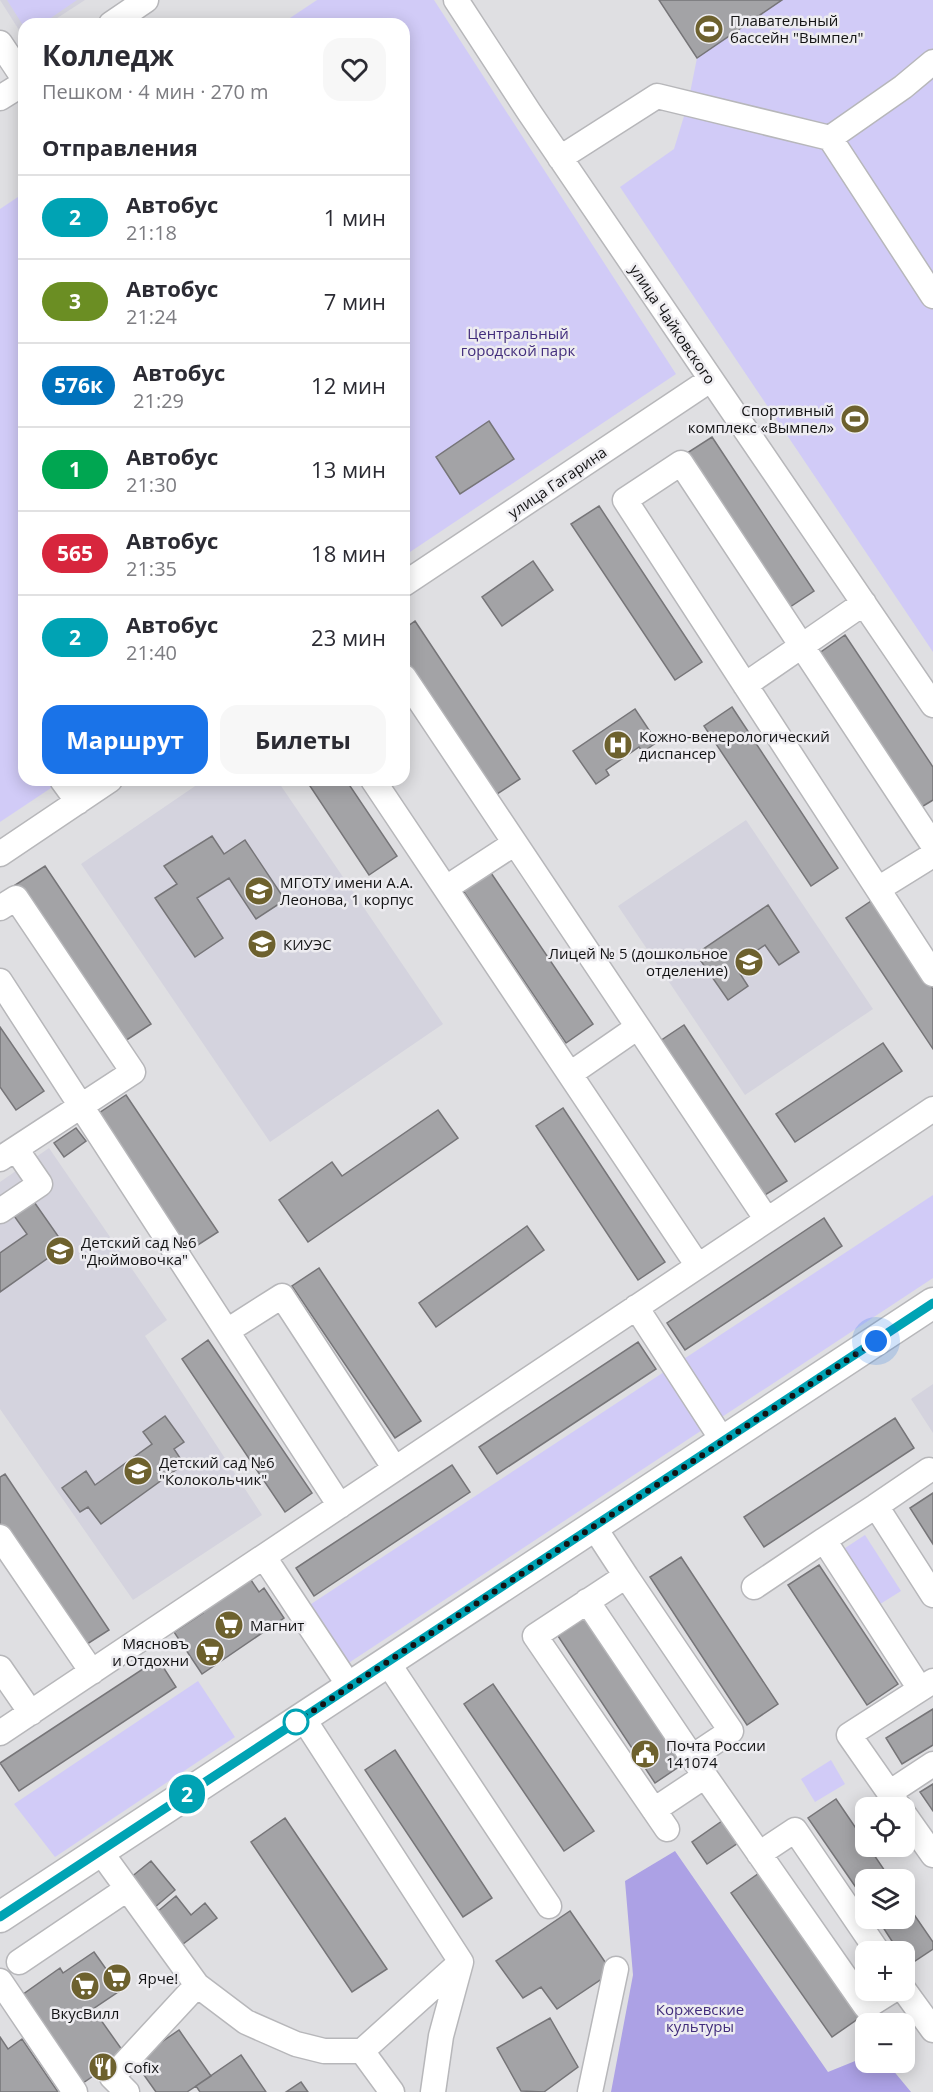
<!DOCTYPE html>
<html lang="ru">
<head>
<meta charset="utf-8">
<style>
  :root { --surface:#fff; --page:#f7f7f7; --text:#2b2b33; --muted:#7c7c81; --line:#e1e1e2; --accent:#1a73e8 }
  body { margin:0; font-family:"Open Sans",sans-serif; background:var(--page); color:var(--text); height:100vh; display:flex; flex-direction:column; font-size:22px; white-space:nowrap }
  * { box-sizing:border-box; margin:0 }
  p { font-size:20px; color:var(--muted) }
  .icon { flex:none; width:33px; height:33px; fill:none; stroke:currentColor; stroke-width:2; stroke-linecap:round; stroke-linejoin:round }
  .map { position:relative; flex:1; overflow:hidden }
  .sheet { position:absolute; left:18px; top:18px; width:392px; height:768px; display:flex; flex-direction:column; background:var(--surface); border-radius:18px; box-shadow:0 3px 15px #0003 }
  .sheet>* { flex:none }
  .badge { padding:0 12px; border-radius:20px; font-size:21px; line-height:39px }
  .controls { position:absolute; left:855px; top:1797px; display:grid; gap:12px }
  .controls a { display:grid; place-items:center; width:60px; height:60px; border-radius:12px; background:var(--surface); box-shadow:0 3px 15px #0003; font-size:30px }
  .you { position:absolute; width:30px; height:30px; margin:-15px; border:4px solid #fff; border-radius:50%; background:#1a73e8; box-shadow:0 0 0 9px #1a73e833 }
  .map>.badge { position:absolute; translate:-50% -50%; box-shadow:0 0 0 3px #fff }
  h2 { padding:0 24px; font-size:22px; line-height:54px }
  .round { display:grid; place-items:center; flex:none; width:63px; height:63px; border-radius:18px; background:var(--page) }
  .summary { display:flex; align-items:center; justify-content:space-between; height:102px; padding:0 24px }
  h1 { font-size:28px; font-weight:700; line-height:45px }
  .cta { display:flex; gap:12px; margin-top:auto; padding:12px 24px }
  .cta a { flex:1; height:69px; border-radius:18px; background:var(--accent); color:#fff; font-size:24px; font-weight:700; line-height:69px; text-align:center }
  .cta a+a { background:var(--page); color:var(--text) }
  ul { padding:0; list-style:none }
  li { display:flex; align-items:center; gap:18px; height:84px; padding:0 24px; border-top:2px solid var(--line) }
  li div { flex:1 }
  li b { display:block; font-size:22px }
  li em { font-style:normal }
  li .badge { min-width:66px; font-weight:700; text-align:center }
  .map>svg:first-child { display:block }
  .built { fill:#d4d3de }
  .green { fill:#d1cbf7 }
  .forest { fill:#aca1e5 }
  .building { fill:#a3a3a6; stroke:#767578; stroke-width:1.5 }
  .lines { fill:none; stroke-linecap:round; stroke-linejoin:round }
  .minor-casing { stroke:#b7b7ba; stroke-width:27 }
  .major-casing { stroke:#b7b7ba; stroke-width:33 }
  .minor { stroke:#fff; stroke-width:24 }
  .major { stroke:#fff; stroke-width:30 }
  .line-casing { stroke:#fff; stroke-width:14 }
  .line { stroke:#00a3b4; stroke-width:9 }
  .walk { stroke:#131314; stroke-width:6; stroke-dasharray:0 10.8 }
  .stop-dot { fill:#fff; stroke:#00a3b4; stroke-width:3 }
  .labels { text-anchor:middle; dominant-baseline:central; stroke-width:5; stroke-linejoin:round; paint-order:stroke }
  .poi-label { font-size:15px; fill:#131314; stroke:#edecf0; text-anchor:start }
  .street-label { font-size:15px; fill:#131314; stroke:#edecf0 }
  .park-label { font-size:15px; fill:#422d7c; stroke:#edecf0 }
</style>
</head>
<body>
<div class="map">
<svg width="933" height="2092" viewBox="0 0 933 2092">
  <rect width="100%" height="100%" fill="#dfdfe2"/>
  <path class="built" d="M0,0H85L48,24H24V38Z
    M204,780H277L443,1024L270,1142L81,864Z
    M746,820L873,1009L745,1095L618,906Z
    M49,1148L167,1320L145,1336L262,1515L133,1600L0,1409V1182Z
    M933,1384V1433L911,1399Z"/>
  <path class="green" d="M7,0H77L42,24H24V27Z
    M317,0H434L676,374L404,556V24H281Z
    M659,0H933V652L620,187L674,149L688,103L697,58Z
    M24,193V780H63L0,822V209Z
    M933,1195V1278L344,1666L305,1608Z
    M865,1535L901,1591L877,1606L842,1550Z
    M198,1681L235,1737L55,1857L14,1804Z
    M831,1760L845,1784L815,1802L801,1779Z"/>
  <path class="forest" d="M675,1851L828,2072L865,2057L866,2062L887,2063L911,2092H611L633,1975L625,1881Z"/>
  <path class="building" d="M659,0H782L697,58Z
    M489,421L514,459L460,494L436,457Z
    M712,437L814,591L787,609L684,455Z
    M599,506L702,662L675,680L571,524Z
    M533,561L553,590L502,626L482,597Z
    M415,621L520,779L494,796L404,659V629Z
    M845,635L933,767V800L920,808L818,654Z
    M732,707L838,868L811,886L704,726Z
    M635,709L657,742L643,752L639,747L606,770L609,775L596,784L573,751Z
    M306,780H346L397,856L369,875Z
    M212,836L224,854L245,840L285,900L256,919L229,878L197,898L223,938L195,957L155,898L177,884L164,866Z
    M45,866L151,1024L119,1045L12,887Z
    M489,870L593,1024L566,1043L462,889Z
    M874,899L933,989V1049L846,918Z
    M768,905L799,952L779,965L765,945L735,966L748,986L728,1000L696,954Z
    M684,1025L787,1181L757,1200L654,1045Z
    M0,1027L44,1091L16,1110L0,1087Z
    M883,1043L902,1071L795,1142L776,1114Z
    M126,1095L218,1232L187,1252L96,1115Z
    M563,1108L665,1262L638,1280L536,1126Z
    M438,1110L458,1138L308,1242L279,1200L332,1162L342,1176Z
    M76,1128L86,1141L64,1157L54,1143Z
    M32,1199L65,1246L0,1292V1253L27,1234L12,1213Z
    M824,1218L842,1246L685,1350L667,1323Z
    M527,1226L544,1250L436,1327L419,1303Z
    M319,1268L421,1421L395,1438L292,1286Z
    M208,1340L312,1493L285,1512L182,1359Z
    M638,1342L656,1369L497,1474L479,1447Z
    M165,1416L184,1442L174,1449L184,1464L101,1524L88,1507L80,1512L62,1488L86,1471L95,1485L152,1444L143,1432Z
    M895,1418L914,1448L764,1547L744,1517Z
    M452,1465L470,1492L314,1596L296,1568Z
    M5,1474L109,1630L81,1648L0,1529V1477Z
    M933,1493V1544L910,1508Z
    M681,1557L778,1704L747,1725L650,1577Z
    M819,1565L898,1684L867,1705L788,1585Z
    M249,1577L259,1592L264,1588L284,1618L202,1674L174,1632L203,1613L201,1609Z
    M585,1618L683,1764L655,1783L558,1636Z
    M158,1659L176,1687L19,1791L0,1763Z
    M493,1684L594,1831L564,1851L464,1704Z
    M933,1709V1745L902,1764L886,1738Z
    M395,1750L492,1898L463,1917L365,1770Z
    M933,1784V1811L920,1792Z
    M836,1799L866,1843V1846H868L891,1880H866V1902L808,1818Z
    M285,1818L387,1969L352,1992L251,1842Z
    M722,1821L738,1843L707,1864L692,1842Z
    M151,1861L175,1890L154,1908L130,1878Z
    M762,1871L862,2016L832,2037L731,1893Z
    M176,1896L191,1915L205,1903L217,1918L183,1944L157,1912Z
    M904,1900L933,1942V1949L909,1965L904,1959V1952H899L877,1918H904Z
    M570,1911L612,1972L557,2009L541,1987L523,1998L496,1961Z
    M94,1952L121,1990L93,2009L125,2054L83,2083L22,1995L60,1968L63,1973Z
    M550,2018L578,2067L544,2092L521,2091L497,2048Z
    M179,2030L211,2076L187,2092H156L134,2061Z
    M0,2037L8,2049L22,2039L58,2092H0Z
    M241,2055L266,2092H200L196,2086Z
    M301,2082L308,2092H286Z"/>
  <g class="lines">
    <g class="minor-casing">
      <path id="minor" d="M456,0L529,112L933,705
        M111,24L146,0
        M0,43L24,79
        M0,98L24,83
        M830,138L903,87L933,62
        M560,158L657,96L830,138L933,296
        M404,584L710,380
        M404,677L767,1220
        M745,685L864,603
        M62,780L78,802
        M373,780L698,1266
        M933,845L681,463L625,500L933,974
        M0,854L110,780
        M446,888L515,843
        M878,889L933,855
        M0,908L16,898L133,1072L0,1159
        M0,981L340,1506
        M570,1074L638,1027
        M0,1211L40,1184L16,1149
        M636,1307L723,1441
        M227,1331L282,1296L395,1469
        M876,1506L929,1470
        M594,1527L626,1576L535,1636L667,1829
        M0,1537L92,1672
        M264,1557L350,1687
        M626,1576L731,1731L692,1757L705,1776L654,1810
        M754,1587L824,1540
        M587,1601L692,1757
        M388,1663L549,1906
        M0,1668L31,1713
        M920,1689L824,1540L876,1506L933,1595
        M303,1718L461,1962L441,2036L433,2092
        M0,1733L933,1109
        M705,1776L866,2007L893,1990
        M889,1793L933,1764
        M900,1808L849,1735L933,1681
        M904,1814L933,1855
        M100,1851L197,1985L246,2022L296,2044L324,2051H362L392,2092
        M759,1854L795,1830L878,1952
        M19,1962L127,1889
        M0,1981L75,2092
        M904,1990L933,2030
        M362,2051L461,1962
        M127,2092L112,2077L197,1985
        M590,2092L616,1969"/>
    </g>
    <g class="major-casing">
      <path id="major" d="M0,1917L933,1303"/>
    </g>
    <use href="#minor" class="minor"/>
    <use href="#major" class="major"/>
  </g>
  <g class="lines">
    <g class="line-casing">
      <path id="line" d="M0,1917L933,1303"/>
    </g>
    <use href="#line" class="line"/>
    <path class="walk" d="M296,1722L876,1341"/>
  </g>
  <defs>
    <g id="stadium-disc" transform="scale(1.5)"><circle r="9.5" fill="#6d612e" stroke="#edecf0"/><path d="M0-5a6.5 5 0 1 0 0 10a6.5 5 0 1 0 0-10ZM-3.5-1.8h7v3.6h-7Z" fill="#fff"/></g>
    <g id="hospital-disc" transform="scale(1.5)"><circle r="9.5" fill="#6d612e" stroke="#edecf0"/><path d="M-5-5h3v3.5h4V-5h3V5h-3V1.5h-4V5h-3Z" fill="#fff"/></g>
    <g id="university-disc" transform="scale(1.5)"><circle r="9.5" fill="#6d612e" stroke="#edecf0"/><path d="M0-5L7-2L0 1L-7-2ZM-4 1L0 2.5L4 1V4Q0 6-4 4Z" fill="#fff"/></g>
    <g id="school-disc" transform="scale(1.5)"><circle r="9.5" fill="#6d612e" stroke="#edecf0"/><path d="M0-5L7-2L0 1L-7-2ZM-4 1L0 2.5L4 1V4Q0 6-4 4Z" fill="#fff"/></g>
    <g id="supermarket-disc" transform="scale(1.5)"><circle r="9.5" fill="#6d612e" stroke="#edecf0"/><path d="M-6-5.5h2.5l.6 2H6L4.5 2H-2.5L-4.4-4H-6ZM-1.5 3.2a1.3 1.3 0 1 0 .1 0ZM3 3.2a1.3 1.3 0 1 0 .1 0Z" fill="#fff"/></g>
    <g id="civic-disc" transform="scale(1.5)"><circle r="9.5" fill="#6d612e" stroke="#edecf0"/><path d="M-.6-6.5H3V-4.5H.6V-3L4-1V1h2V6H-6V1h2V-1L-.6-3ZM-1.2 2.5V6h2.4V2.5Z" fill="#fff"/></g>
    <g id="restaurant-disc" transform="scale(1.5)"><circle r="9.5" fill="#6d612e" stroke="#edecf0"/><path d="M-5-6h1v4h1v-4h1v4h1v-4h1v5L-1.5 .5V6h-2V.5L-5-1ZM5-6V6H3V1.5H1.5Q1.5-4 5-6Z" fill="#fff"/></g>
  </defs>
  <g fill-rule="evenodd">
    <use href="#stadium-disc" x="709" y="29"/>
    <use href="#stadium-disc" x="855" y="419"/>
    <use href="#hospital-disc" x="618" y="745"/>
    <use href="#university-disc" x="259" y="891"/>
    <use href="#university-disc" x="262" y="944"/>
    <use href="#school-disc" x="749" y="962"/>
    <use href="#school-disc" x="60" y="1251"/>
    <use href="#school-disc" x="138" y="1471"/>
    <use href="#supermarket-disc" x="229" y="1625"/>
    <use href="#supermarket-disc" x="210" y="1652"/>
    <use href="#civic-disc" x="645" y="1754"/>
    <use href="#supermarket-disc" x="117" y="1978"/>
    <use href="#supermarket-disc" x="85" y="1986"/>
    <use href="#restaurant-disc" x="103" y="2067"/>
  </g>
  <circle class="stop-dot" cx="296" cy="1722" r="12"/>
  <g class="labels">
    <g class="poi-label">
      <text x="730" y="20">Плавательный<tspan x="730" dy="17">бассейн "Вымпел"</tspan></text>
      <text x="834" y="410" text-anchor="end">Спортивный<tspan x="834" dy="17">комплекс «Вымпел»</tspan></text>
      <text x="639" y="736">Кожно-венерологический<tspan x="639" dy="17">диспансер</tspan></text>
      <text x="280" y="882">МГОТУ имени А.А.<tspan x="280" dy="17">Леонова, 1 корпус</tspan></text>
      <text x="283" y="944">КИУЭС</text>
      <text x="728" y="953" text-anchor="end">Лицей № 5 (дошкольное<tspan x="728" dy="17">отделение)</tspan></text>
      <text x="81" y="1242">Детский сад №6<tspan x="81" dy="17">"Дюймовочка"</tspan></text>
      <text x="159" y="1462">Детский сад №6<tspan x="159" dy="17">"Колокольчик"</tspan></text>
      <text x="250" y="1625">Магнит</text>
      <text x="189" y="1643" text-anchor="end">Мясновъ<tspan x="189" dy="17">и Отдохни</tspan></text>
      <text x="666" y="1745">Почта России<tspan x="666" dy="17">141074</tspan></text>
      <text x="138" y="1978">Ярче!</text>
      <text x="85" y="2013" text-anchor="middle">ВкусВилл</text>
      <text x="124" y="2067">Cofix</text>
    </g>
    <g class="street-label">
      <text transform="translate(673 324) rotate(56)">улица Чайковского</text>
      <text transform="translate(557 482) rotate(-34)">улица Гагарина</text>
    </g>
    <g class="park-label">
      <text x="518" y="333">Центральный<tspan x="518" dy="17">городской парк</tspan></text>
      <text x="700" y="2009">Коржевские<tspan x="700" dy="17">культуры</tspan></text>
    </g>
  </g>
</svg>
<div class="controls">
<a><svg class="icon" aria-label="locate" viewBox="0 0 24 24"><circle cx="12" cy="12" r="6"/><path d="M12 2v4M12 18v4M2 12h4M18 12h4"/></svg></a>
<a><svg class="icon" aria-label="layers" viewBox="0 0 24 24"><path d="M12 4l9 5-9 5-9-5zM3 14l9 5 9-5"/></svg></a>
<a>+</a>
<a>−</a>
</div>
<div class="you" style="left:876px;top:1341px"></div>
<b class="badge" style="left:187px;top:1794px;background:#00a3b4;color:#fff">2</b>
<section class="sheet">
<div class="summary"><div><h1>Колледж</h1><p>Пешком · 4 мин · 270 m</p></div><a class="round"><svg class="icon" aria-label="heart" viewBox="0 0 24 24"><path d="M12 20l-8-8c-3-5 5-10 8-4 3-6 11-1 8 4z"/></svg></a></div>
<h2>Отправления</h2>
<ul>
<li><span class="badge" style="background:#00a3b4;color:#fff">2</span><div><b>Автобус</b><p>21:18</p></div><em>1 мин</em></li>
<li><span class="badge" style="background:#6b8e23;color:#fff">3</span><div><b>Автобус</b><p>21:24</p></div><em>7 мин</em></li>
<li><span class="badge" style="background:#0072bc;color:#fff">576к</span><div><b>Автобус</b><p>21:29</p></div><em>12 мин</em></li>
<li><span class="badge" style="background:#00a651;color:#fff">1</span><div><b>Автобус</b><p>21:30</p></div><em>13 мин</em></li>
<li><span class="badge" style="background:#d7263d;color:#fff">565</span><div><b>Автобус</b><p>21:35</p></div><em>18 мин</em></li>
<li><span class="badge" style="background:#00a3b4;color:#fff">2</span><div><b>Автобус</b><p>21:40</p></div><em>23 мин</em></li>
</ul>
<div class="cta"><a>Маршрут</a><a>Билеты</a></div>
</section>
</div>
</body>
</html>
